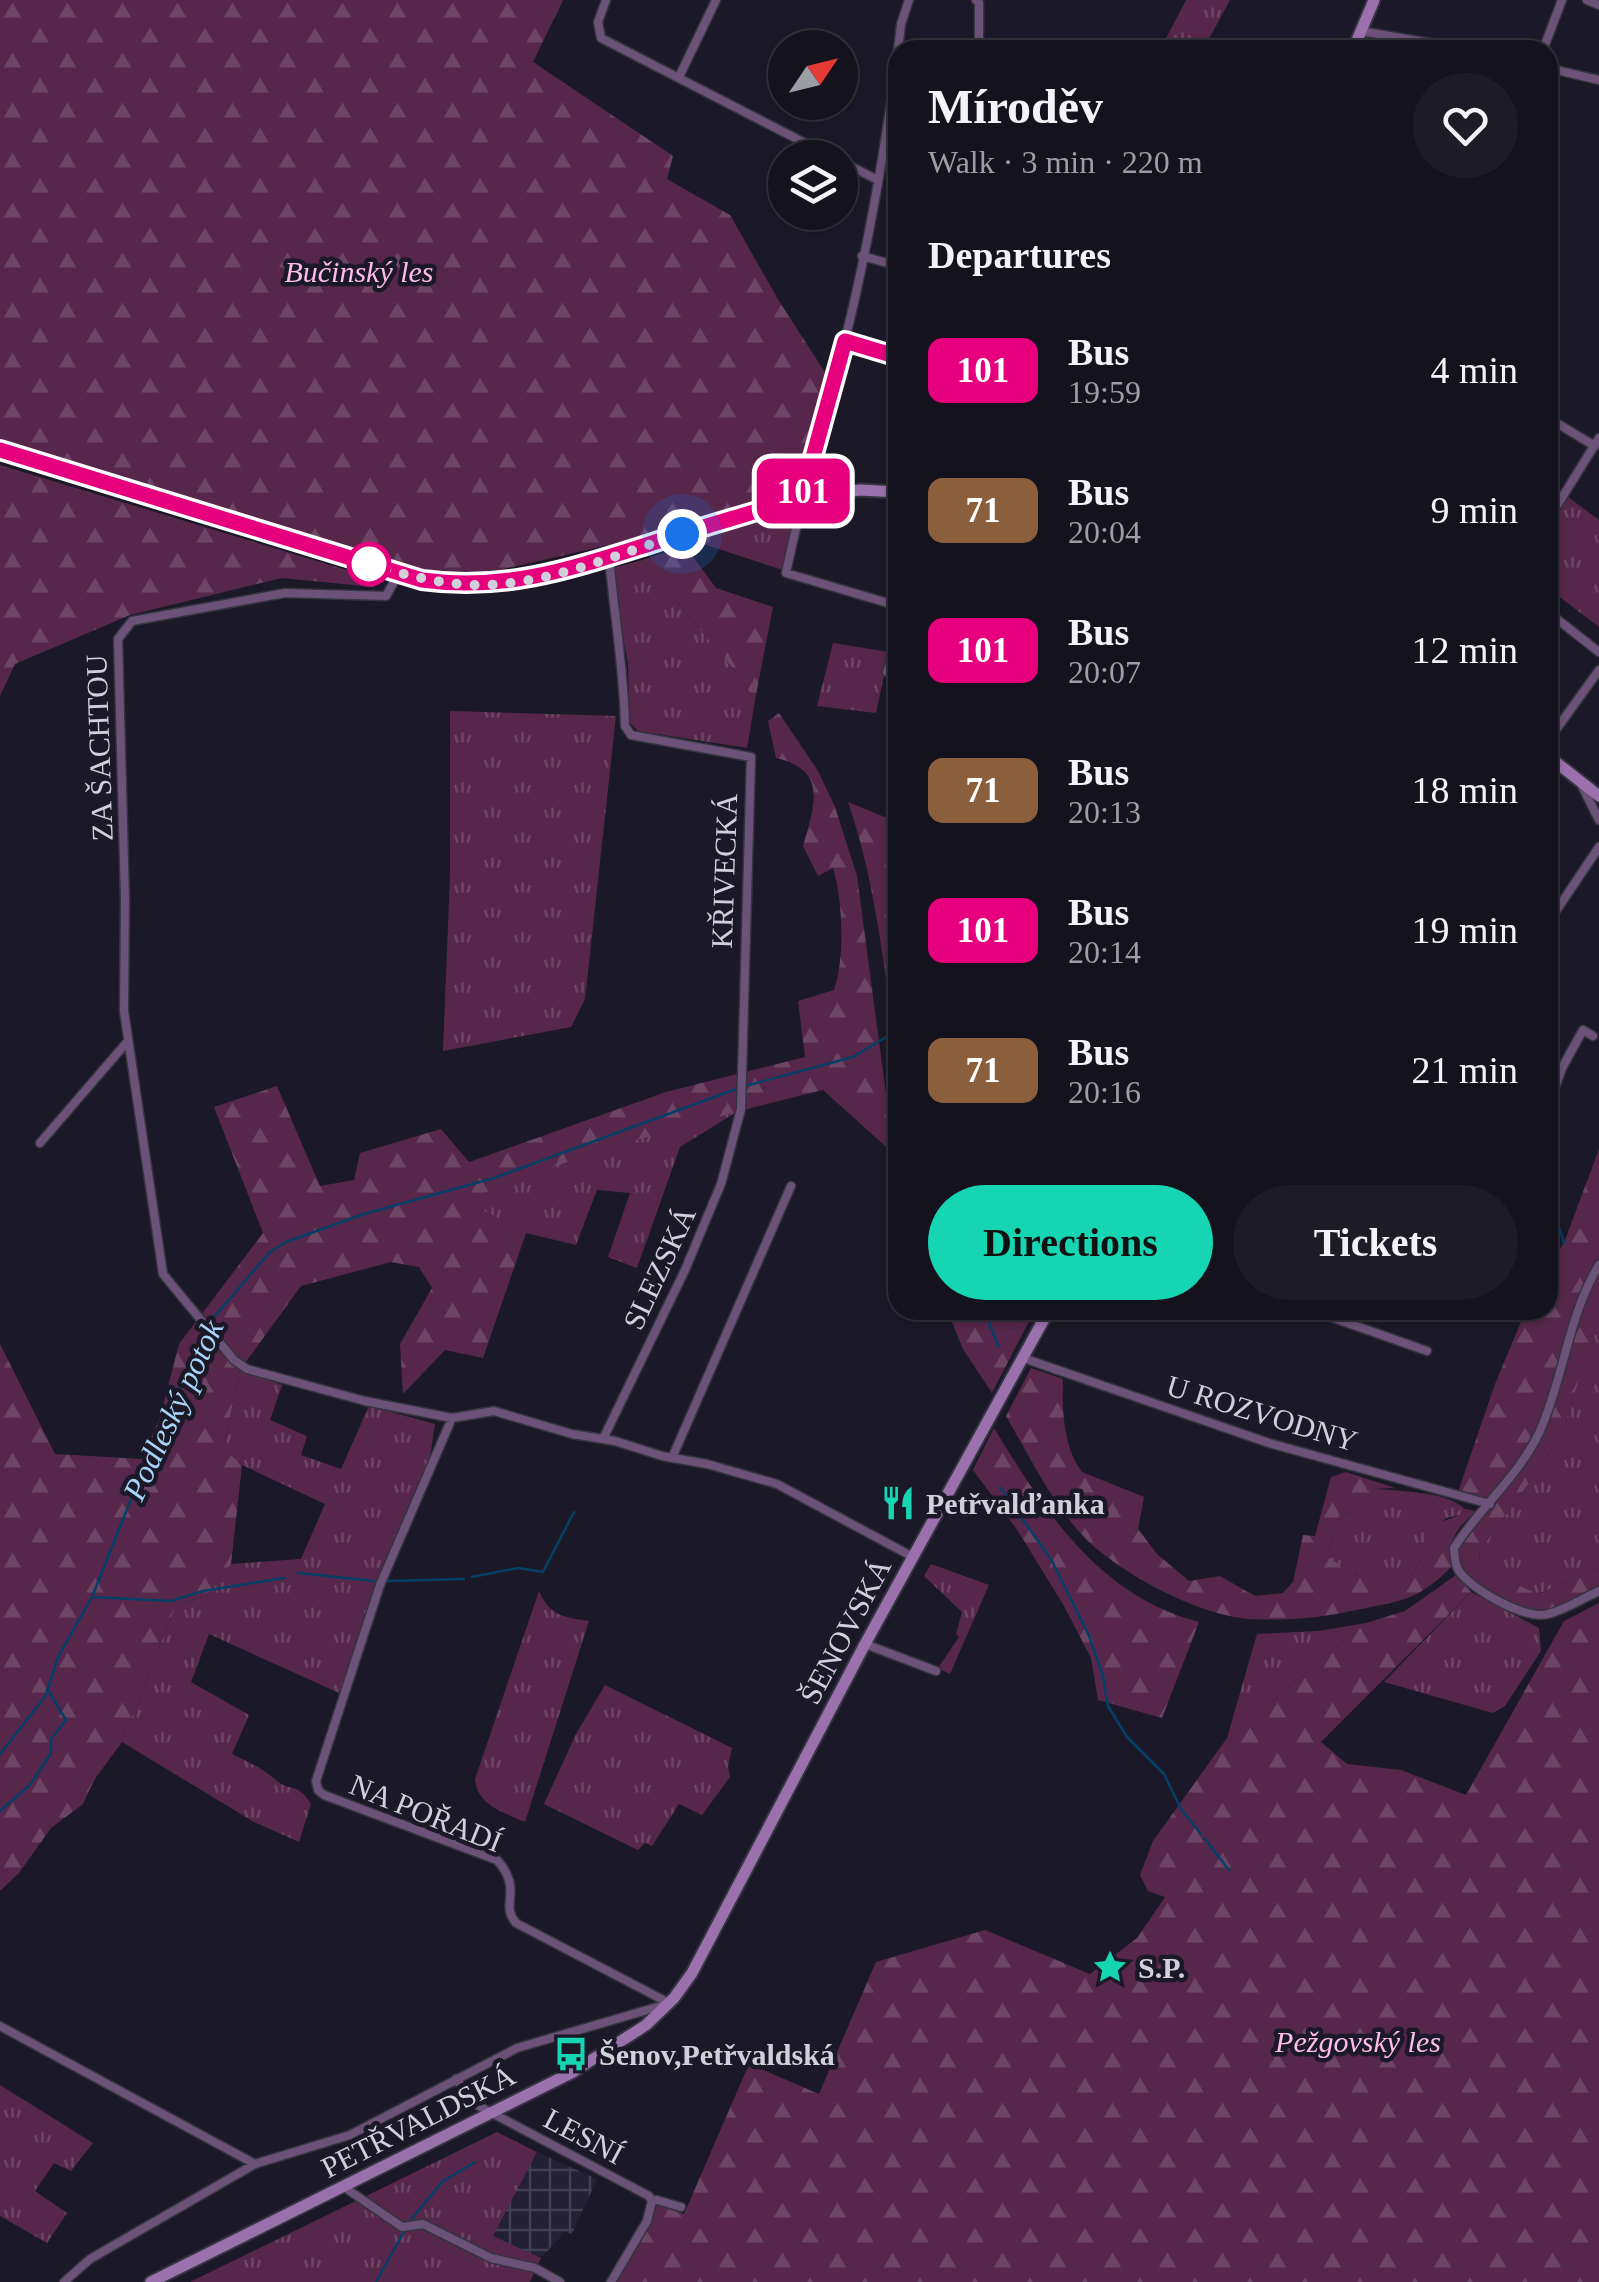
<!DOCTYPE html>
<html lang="en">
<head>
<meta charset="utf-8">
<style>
  :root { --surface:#14131d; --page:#1d1c26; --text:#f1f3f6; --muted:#9d9ea4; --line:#33323b; --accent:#16d5b3 }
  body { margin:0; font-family:Georgia,serif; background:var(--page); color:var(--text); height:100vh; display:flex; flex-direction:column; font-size:38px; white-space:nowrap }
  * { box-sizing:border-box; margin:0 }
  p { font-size:32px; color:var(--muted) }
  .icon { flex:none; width:55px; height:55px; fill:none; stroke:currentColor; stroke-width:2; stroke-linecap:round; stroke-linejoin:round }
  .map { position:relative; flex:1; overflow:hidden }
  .details { position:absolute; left:888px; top:40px; width:670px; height:1280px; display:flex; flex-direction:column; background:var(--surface); border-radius:30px; box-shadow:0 2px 8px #0004,0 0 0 2px var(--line) }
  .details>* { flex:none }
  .badge { padding:0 20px; border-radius:15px; font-size:35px; line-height:65px }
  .needle { width:65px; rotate:55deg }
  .tools { position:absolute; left:768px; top:30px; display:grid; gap:20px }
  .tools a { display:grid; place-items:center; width:90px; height:90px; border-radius:50%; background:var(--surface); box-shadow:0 2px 8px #0004,0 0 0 2px var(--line); font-size:50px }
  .you { position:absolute; width:50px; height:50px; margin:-25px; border:8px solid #fff; border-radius:50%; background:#1a73e8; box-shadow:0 0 0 15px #1a73e833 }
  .map>.badge { position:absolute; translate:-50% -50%; box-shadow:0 0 0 5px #fff }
  h2 { padding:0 40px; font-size:38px; line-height:90px }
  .round { display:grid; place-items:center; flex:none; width:105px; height:105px; border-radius:52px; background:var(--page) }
  .overview { display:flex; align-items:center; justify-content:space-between; height:170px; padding:0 40px }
  h1 { font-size:48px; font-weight:600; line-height:75px }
  .cta { display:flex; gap:20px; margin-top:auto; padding:20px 40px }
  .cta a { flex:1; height:115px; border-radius:60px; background:var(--accent); color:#111; font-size:40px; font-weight:600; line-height:115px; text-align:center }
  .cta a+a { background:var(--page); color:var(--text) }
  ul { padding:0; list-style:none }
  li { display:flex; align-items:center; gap:30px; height:140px; padding:0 40px }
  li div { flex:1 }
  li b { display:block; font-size:38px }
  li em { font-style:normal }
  li .badge { min-width:110px; font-weight:700; text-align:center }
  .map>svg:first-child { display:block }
  .industrial { fill:url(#industrial-grid) }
  .grass { fill:url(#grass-tufts) }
  .forest { fill:url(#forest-firs) }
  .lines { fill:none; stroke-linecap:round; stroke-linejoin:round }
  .stream { stroke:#033f66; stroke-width:2.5 }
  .street-casing { stroke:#343340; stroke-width:11 }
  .secondary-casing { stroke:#343340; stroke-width:15 }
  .street { stroke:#6c5278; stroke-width:8 }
  .secondary { stroke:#9b71ad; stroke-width:11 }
  .line-casing { stroke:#fff; stroke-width:22 }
  .line { stroke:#e6007e; stroke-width:15 }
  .walk { stroke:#d1d0da; stroke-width:10; stroke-dasharray:0 18 }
  .stop-dot { fill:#fff; stroke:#e6007e; stroke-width:5 }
  .labels { text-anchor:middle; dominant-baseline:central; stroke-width:9; stroke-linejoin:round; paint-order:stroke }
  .park-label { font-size:30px; font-style:italic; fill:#fdbce9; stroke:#1b1927 }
  .street-label { font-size:30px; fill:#d1d0da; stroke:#1b1927 }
  .poi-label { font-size:30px; font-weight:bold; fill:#d1d0da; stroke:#1b1927; text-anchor:start }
  .water-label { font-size:32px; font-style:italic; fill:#a8d4fa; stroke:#1b1927 }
</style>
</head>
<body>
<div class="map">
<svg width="1599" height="2282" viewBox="0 0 1599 2282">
  <defs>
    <pattern id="industrial-grid" width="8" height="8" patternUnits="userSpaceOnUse" patternTransform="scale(2.5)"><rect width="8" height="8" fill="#242034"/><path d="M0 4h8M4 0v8" fill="none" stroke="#433f51"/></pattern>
    <pattern id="grass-tufts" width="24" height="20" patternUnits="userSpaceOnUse" patternTransform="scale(2.5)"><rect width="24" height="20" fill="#56274a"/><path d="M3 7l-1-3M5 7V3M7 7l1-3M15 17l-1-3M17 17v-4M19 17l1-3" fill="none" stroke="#6d4564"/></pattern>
    <pattern id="forest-firs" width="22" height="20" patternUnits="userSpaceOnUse" patternTransform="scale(2.5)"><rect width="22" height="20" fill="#56274a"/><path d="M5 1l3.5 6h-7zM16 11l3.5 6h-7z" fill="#6d4564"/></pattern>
  </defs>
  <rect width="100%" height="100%" fill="#1b1927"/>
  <path class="industrial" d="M537,2152L597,2179L572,2234L565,2232L541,2258L492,2236Z"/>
  <path class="grass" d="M1186,0H1230L1203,50H1160Z
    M1568,497L1599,520V627L1548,588V526Z
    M782,514L794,524L783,570L694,541Z
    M642,560L735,671L755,700L747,748L638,731L630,723L628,663L619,617L614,568Z
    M833,643L889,652L876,713L817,706Z
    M450,711L616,716L585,999L571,1027L443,1051L450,875Z
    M738,1111L680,1147L637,1268L608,1257L630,1193L597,1190L576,1245L526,1233L464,1201C553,1163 644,1135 738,1111Z
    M991,1310H1036L1026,1327L1001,1330Z
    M1599,1313V1568L1538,1594L1496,1576L1479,1561L1480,1550L1543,1464L1565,1424Z
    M240,1370L282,1385L270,1420L307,1436L301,1455L341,1469L369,1406L435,1424L430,1457L339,1693L209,1634L191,1682L249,1715L232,1754C250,1763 262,1768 277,1781C290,1792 298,1782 311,1804L299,1842L254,1822L122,1742L125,1727L135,1711L176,1604L207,1596L231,1564L301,1559L325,1504L242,1465L223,1448Z
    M1370,1488C1397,1492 1445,1490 1465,1509L1460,1515L1446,1518L1428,1535L1424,1554L1410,1578C1383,1585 1345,1576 1326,1556L1339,1515L1354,1512Z
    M931,1564L989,1585L950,1674L938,1668L959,1637L956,1634L962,1612L924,1576Z
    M539,1591C550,1616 563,1617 589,1621L525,1822C504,1813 477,1805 475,1779Z
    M1471,1592L1539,1628L1541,1651L1505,1706L1493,1713L1384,1682Z
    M1366,1623L1227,1738L1257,1634L1319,1631Z
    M605,1685L732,1748L728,1766L730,1777L702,1815L679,1804L652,1846L645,1843L638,1850L544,1804L576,1734Z
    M0,2085L93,2143L71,2171L54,2163L35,2191L67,2213L47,2243L0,2216Z
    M497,2132L537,2152L493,2236L541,2258L530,2282H190Z"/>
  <path class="forest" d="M0,0H563L533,62L673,156L667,179L730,215L779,301L828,377L800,473L779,493L618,543L482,574L400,567L14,449L0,442Z
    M0,465L383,581L373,587L282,578L130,615L15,664L0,696Z
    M685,546L716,588L773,607L755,700L735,671L642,560Z
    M779,713L818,771L835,807L857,876L894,1154L823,1090C701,1120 581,1152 465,1201L526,1233L483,1358L445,1350L403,1394L400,1344L432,1288L419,1267L391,1262L301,1286L240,1370L223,1448L242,1465L231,1564L207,1596L176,1604L135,1711L125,1727L122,1742L94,1780L83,1804L51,1828L19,1873L0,1891V1344L55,1454L142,1459L160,1417L179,1344L263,1233L214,1107L277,1086L320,1186L354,1180L360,1153L441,1129L469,1162L666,1092L805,1057L798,1001L834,990C845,958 843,901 833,868L818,876L803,846C814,806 829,770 776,758L768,721Z
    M848,802L897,822V1063C885,974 877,887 848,802Z
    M1599,1149V1315L1565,1424L1543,1464L1480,1550L1479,1560L1497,1576L1538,1594L1599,1568V1591L1545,1616L1500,1602L1457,1569L1454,1548L1489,1505L1457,1495L1495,1384L1526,1310H1548V1266L1564,1243Z
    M947,1310H991L1001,1330L1026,1327L992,1393L963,1349Z
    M1031,1368L1063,1379C1062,1410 1063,1446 1082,1472L1144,1497L1138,1529L1157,1554L1189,1581L1220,1576L1255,1596L1283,1593L1293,1582L1303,1535L1315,1536L1331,1477L1346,1472L1395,1488L1370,1489L1354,1512L1339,1515L1326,1556L1356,1575L1410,1578L1424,1554V1539L1441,1522L1460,1515L1465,1509L1476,1511C1456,1529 1448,1539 1451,1567C1418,1601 1400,1601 1356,1610C1321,1618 1285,1621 1249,1619C1199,1615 1128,1577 1091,1544C1055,1510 1031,1459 1006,1416Z
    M994,1428C1045,1512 1099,1596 1199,1622L1162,1718L1098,1700L1091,1658L1064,1606L1018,1531L973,1470Z
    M1456,1575L1471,1592L1321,1742L1347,1764L1401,1770L1466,1795L1564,1621L1599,1603V2282H614L657,2205L684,2214L749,2064L819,2094L876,1962L985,1930L1090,1974L1137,1938L1165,1897L1148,1891L1140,1875L1153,1841L1227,1738L1366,1623L1405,1611Z"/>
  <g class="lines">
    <path class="stream" d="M745,1086L853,1057L898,1030
      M1548,1193L1564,1243
      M984,1310L998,1346
      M209,1323L269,1253L286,1242L364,1214L494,1178L739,1088
      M1000,1487L1052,1561L1089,1636L1103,1676L1108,1706L1127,1737L1164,1774L1181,1809L1201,1834
      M298,1573L374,1581
      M472,1577L518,1568L543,1572L574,1512
      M386,1581L464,1579
      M93,1597L171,1601L203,1591L284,1578
      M0,1754L45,1697L58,1657L92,1597L155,1439L204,1330
      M0,1811L30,1785L51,1753V1739L66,1720L48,1690
      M1204,1838L1229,1870
      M410,2221L442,2182L475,2162
      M376,2282L406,2228"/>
    <g class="street-casing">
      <path id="street" d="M606,0L598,22L601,38L834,158
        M976,0L979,3V50
        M1587,0L1599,5
        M1360,31L1472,50
        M898,50L901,24L909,0
        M1543,50L1562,0
        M898,52C885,150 868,249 844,344C825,420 802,495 786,573L898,606
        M1548,68L1599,80
        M679,77L716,0
        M840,161L878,180
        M862,256L898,266
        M845,341L898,357
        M1548,418L1595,446
        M1548,520L1599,438
        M399,573L386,596L285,593L132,621L118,639L125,899L124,1011L163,1274L234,1360L247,1369L365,1401L452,1418L494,1411L572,1434L615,1441L662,1456L707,1464L777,1484L913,1557
        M1548,612L1599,652
        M887,672L898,641
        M1548,741L1599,670
        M1581,784L1599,820
        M1548,923L1599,847
        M1548,1108L1562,1068L1583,1030L1593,1036
        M40,1143L127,1042
        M1599,1265C1568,1316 1564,1377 1540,1431C1519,1476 1480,1507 1454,1548C1455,1556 1454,1564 1459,1571C1472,1590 1525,1620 1548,1614C1565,1610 1583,1598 1599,1591
        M1311,1310L1427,1351
        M1023,1358L1269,1443L1490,1504
        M452,1418L380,1585L316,1781L318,1790L324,1795L497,1860C524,1890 499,1904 516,1923L669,2003
        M603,1439L685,1270L721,1184L741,1109L751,757L631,735L625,726C624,669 614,614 609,557
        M672,1458L791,1186
        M865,1644L936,1671
        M0,2026L255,2164
        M456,2079L475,2104L649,2196L652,2201L647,2221L611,2282
        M344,2187L402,2227L423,2224L491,2258L535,2268L560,2282
        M652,2201L657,2200L681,2207
        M64,2282L90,2259L255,2164L350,2135L517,2048L664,2005"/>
    </g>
    <g class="secondary-casing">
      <path id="secondary" d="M1353,50L1374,0
        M0,450L422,580L479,585L534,578L802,497L860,490L898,492
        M1548,756L1599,796
        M151,2282L573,2072L646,2025L674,1998L692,1973L865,1644L1049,1310"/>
    </g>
    <use href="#street" class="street"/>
    <use href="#secondary" class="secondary"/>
  </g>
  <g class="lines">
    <g class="line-casing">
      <path id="line" d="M0,450L422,580C510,592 579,566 662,540C708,525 756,512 802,497L845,341L898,357"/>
    </g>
    <use href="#line" class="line"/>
    <path class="walk" d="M369,564C405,575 439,584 476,585C546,586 617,554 682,534"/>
  </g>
  <defs>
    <g id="restaurant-bare" transform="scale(2.7)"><path d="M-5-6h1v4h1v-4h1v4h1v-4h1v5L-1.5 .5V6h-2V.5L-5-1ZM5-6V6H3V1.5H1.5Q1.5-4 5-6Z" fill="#16d5b3" stroke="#1b1927" stroke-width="2.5" paint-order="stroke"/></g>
    <g id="sight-bare" transform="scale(2.7)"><path d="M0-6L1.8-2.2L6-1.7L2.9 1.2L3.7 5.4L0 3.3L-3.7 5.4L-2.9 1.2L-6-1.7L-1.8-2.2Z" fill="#16d5b3" stroke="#1b1927" stroke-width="2.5" paint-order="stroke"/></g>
    <g id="bus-bare" transform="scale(2.7)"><path d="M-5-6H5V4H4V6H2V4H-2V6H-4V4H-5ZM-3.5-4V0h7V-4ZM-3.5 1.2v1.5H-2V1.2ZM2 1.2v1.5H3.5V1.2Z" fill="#16d5b3" stroke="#1b1927" stroke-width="2.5" paint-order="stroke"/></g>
  </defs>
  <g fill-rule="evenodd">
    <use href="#restaurant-bare" x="898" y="1503"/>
    <use href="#sight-bare" x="1110" y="1967"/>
    <use href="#bus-bare" x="571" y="2054"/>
  </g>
  <circle class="stop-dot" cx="369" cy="564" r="20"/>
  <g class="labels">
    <g class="park-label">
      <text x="359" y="271">Bučinský les</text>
      <text x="1358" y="2041">Pežgovský les</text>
    </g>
    <g class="street-label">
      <text transform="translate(99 748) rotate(-92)">ZA ŠACHTOU</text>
      <text transform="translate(724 871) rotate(-88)">KŘIVECKÁ</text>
      <text transform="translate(659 1268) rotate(-65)">SLEZSKÁ</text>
      <text transform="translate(1262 1413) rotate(17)">U ROZVODNY</text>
      <text transform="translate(845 1631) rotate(-62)">ŠENOVSKÁ</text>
      <text transform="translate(426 1813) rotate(22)">NA POŘADÍ</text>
      <text transform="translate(418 2121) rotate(-27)">PETŘVALDSKÁ</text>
      <text transform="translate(584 2136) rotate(28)">LESNÍ</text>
    </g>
    <g class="poi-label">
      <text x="926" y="1503">Petřvalďanka</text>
      <text x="1138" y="1967">S.P.</text>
      <text x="599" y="2054">Šenov,Petřvaldská</text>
    </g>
    <g class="water-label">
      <text transform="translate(173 1410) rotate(-65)">Podleský potok</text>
    </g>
  </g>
</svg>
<div class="tools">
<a><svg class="needle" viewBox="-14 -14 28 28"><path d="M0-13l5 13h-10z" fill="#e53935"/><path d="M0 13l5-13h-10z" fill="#9d9ea4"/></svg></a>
<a><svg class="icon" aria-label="layers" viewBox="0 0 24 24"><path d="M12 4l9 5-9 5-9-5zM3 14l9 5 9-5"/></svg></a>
</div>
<div class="you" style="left:682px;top:534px"></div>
<b class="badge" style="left:803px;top:491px;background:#e6007e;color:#fff">101</b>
<section class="details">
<div class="overview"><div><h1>Míroděv</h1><p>Walk · 3 min · 220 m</p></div><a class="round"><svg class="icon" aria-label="heart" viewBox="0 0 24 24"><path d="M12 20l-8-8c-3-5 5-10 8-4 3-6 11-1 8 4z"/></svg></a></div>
<h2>Departures</h2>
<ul>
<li><span class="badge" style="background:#e6007e;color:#fff">101</span><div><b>Bus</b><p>19:59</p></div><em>4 min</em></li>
<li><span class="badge" style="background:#8b5e3c;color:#fff">71</span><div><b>Bus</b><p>20:04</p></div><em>9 min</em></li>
<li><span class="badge" style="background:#e6007e;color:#fff">101</span><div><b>Bus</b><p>20:07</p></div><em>12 min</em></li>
<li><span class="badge" style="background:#8b5e3c;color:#fff">71</span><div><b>Bus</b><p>20:13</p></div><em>18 min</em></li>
<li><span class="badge" style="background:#e6007e;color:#fff">101</span><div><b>Bus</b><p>20:14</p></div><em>19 min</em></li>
<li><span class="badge" style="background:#8b5e3c;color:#fff">71</span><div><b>Bus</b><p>20:16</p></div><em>21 min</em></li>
</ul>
<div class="cta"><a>Directions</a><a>Tickets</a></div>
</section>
</div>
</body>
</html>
